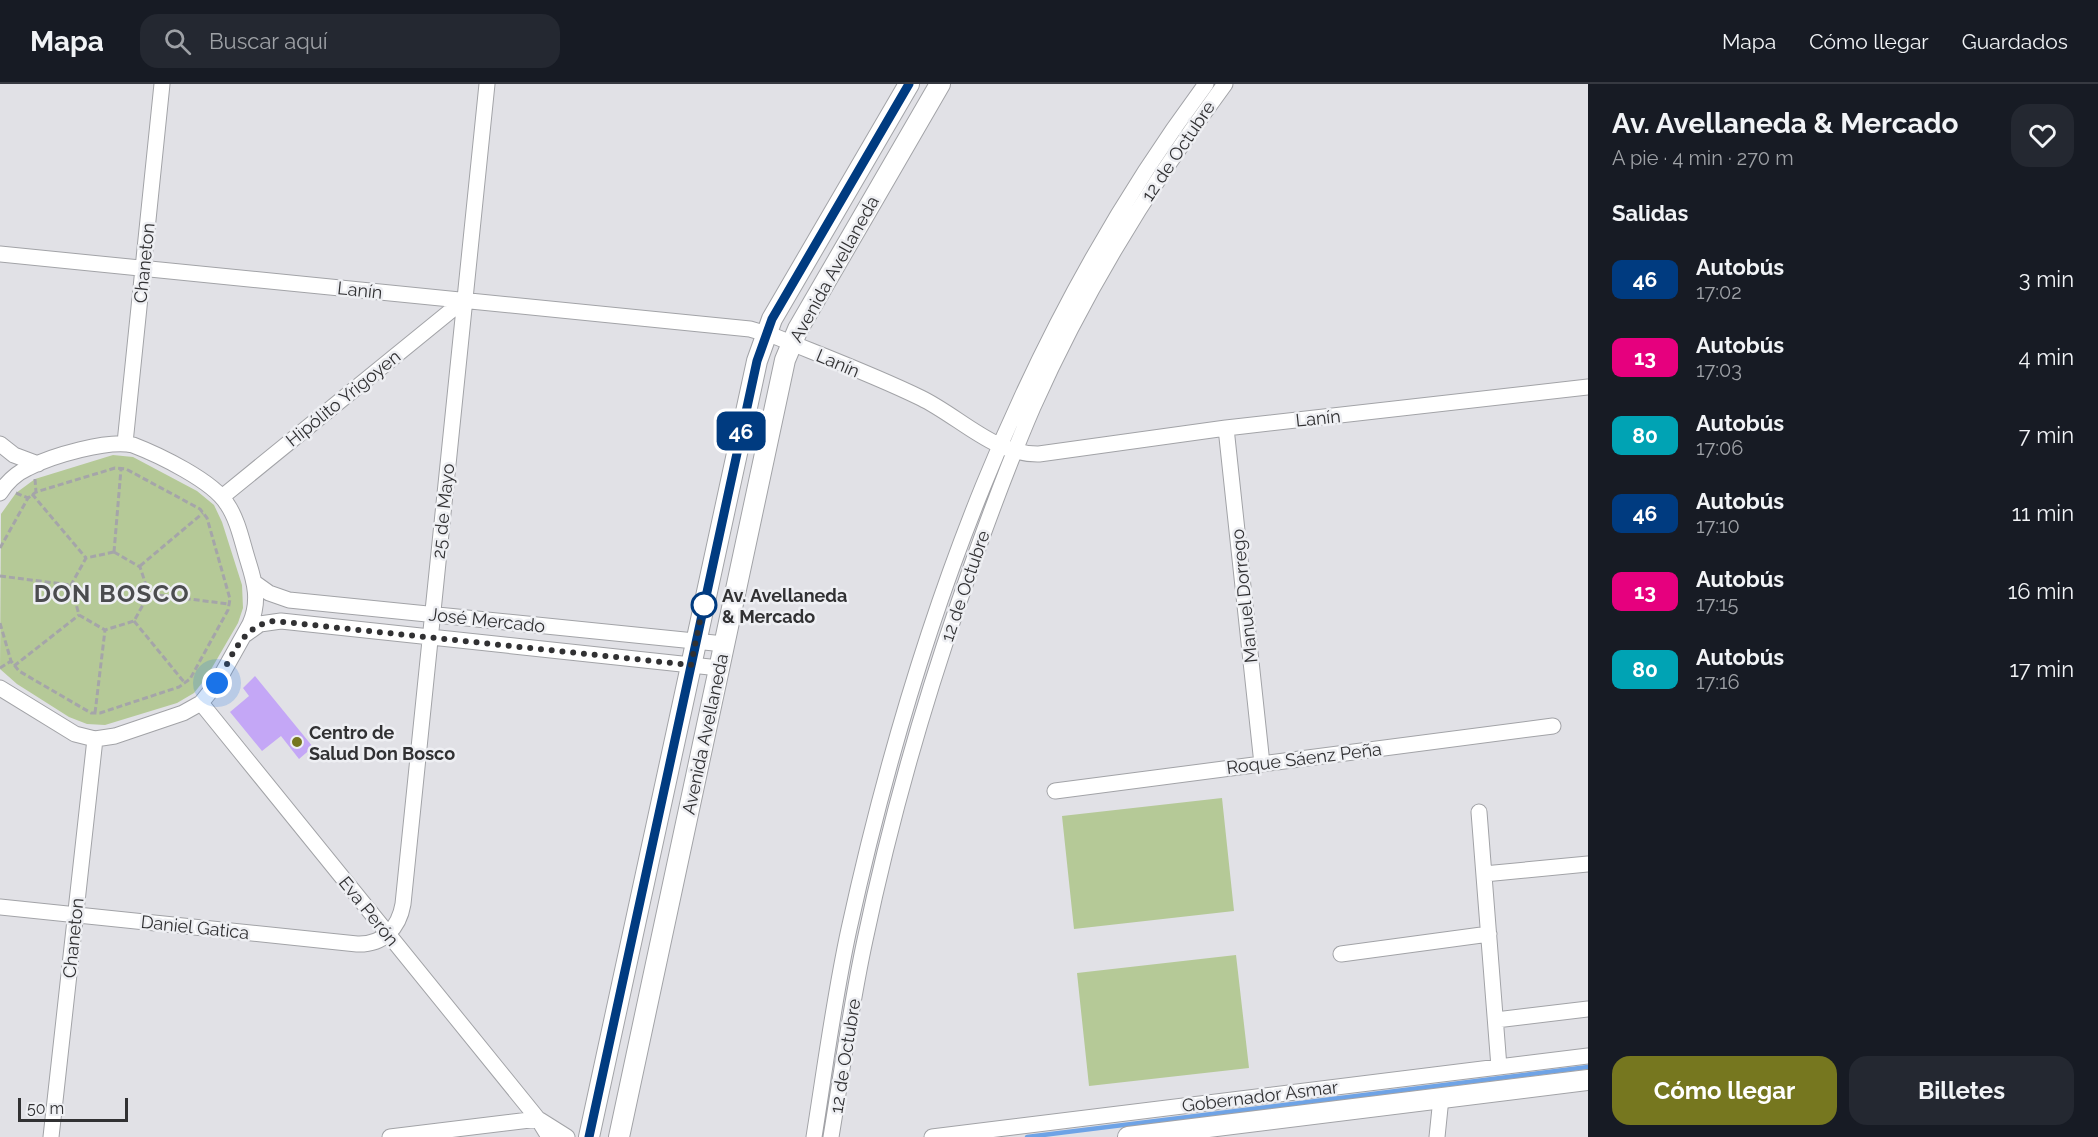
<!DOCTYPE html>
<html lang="es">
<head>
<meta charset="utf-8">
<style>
  :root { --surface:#171b24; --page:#242831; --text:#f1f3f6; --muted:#9ea1a6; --line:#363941; --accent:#76771f }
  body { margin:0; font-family:Raleway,sans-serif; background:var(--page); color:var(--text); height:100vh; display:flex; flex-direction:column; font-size:22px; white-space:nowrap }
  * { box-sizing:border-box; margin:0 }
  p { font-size:20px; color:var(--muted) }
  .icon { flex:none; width:33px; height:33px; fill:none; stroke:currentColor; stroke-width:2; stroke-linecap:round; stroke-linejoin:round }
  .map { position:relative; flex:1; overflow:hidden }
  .details { display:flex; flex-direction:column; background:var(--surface); width:510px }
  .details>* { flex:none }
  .badge { padding:0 12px; border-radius:9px; font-size:21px; line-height:39px }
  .scale { position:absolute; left:18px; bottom:15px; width:110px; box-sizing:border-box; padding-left:6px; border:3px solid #313133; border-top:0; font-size:16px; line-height:21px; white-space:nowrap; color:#313133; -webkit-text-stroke:4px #eeeff3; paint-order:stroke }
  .you { position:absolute; width:30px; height:30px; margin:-15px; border:4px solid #fff; border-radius:50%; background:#1a73e8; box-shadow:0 0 0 9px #1a73e833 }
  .map>.badge { position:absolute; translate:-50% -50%; box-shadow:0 0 0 3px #fff }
  h2 { padding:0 24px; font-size:22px; line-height:54px }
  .round { display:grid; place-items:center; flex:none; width:63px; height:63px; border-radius:18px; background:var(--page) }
  .head { display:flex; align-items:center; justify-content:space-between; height:102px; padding:0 24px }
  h1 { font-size:28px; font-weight:700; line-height:45px }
  .button { display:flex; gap:12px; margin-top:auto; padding:12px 24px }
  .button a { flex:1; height:69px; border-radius:18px; background:var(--accent); color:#fff; font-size:24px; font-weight:700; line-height:69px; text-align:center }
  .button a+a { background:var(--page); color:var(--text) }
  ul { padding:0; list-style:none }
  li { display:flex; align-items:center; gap:18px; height:78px; padding:0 24px }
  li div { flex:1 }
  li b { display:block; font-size:22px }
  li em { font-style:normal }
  li .badge { min-width:66px; font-weight:700; text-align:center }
  header { display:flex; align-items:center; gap:36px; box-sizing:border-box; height:84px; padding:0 30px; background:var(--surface); border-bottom:2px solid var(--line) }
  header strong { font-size:28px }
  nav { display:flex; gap:33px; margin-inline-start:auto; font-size:21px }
  .search { width:420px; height:54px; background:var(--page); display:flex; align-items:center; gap:15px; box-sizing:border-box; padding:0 21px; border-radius:18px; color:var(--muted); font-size:22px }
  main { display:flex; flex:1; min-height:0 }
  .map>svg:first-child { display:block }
  .green { fill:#b5c997 }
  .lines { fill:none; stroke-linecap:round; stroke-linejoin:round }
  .stream { stroke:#6ea3e6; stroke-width:4.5 }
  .building { fill:#c4a7f6 }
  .minor-casing { stroke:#a2a3a7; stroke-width:17 }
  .tertiary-casing { stroke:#a2a3a7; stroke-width:22 }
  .path { stroke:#a5a5a9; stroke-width:3; stroke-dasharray:6 3; stroke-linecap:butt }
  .minor { stroke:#fff; stroke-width:15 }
  .tertiary { stroke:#fff; stroke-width:20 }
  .line-casing { stroke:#fff; stroke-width:14 }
  .line { stroke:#003b80; stroke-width:9 }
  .walk { stroke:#313133; stroke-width:6; stroke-dasharray:0 10.8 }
  .stop-dot { fill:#fff; stroke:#003b80; stroke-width:3 }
  .poi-dot { fill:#76771f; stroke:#eeeff3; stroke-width:2 }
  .labels { text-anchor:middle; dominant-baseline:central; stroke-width:5; stroke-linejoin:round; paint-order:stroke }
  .street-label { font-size:18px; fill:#313133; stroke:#eeeff3 }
  .stop-label { font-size:18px; font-weight:bold; fill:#313133; stroke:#eeeff3; text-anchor:start }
  .poi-label { font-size:18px; font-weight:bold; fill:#313133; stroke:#eeeff3; text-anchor:start }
  .district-label { font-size:24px; font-weight:bold; letter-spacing:1.5px; fill:#4b4c4f; stroke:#eeeff3 }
</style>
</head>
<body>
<header>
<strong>Mapa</strong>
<div class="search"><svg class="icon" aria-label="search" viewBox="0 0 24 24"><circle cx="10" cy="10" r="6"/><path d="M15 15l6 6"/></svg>Buscar aquí</div>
<nav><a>Mapa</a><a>Cómo llegar</a><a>Guardados</a></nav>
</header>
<main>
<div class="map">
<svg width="1588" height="1053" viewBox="0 0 1588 1053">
  <rect width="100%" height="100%" fill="#e1e1e6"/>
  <path class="green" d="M113,371L133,373L197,407L214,421L222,438L242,501L243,524L238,539L206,594L194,609L177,619L105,641L87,640L69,633L17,600L0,585L1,430L16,409L35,395Z
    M1222,714L1234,827L1074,845L1062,732Z
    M1236,871L1249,984L1089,1002L1077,889Z"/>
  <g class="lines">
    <path class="stream" d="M1027,1053L1588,983"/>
  </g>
  <path class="building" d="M255,592L313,663L299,675L281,652L262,667L230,628L249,612L243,604Z"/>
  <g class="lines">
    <g class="minor-casing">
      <path id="minor" d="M0,170L750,245L774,252C823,272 874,291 921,314C960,333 994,371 1039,370L1226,344L1588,303
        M1226,344L1262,680
        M125,359L162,0
        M0,360L14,371L38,380
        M0,409C7,398 17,389 28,384C51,372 109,355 133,361C159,371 213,397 227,420C238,436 242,458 248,477C255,499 260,517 250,540L217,599L201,619L183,629L115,652L95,655L75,650L0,604
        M222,413L464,216
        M255,499L269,509L289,516L724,560
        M246,550L260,540L281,537L719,584
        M201,619L538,1035L549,1053
        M1055,707L1553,642
        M1479,728L1499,983
        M1484,790L1588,780
        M0,823L357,860C383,861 399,844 403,820L487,0
        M1341,870L1489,850
        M1496,936L1588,925
        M540,1036L567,1053
        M51,1053L95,655
        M390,1053L538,1035
        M814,1053C825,984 834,914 849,845C915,544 1021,248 1206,0
        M831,1053C842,987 851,921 865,856C889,742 920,631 958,521C981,454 1005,388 1033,323C1084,208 1150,101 1225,0
        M932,1053L1588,972
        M1437,1053L1441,1014"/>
    </g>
    <g class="tertiary-casing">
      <path id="tertiary" d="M589,1053L757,277L772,235L909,0
        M619,1053L785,276L798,245L940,0
        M1128,1053L1588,996"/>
    </g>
    <path class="path" d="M35,395L36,408
      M16,409L28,414
      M32,410L86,474
      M0,464L28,414L36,408L115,384L126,385L200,425L207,434L230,515L228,526L190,595L179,603L100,629H91L19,587L11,577L0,539
      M114,468L140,483L149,510L134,537L105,546L79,531L71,501L86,474Z
      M114,468L121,385
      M140,482L203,429
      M0,492L71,501
      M149,510L229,520
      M134,537L184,598
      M14,582L79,531
      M0,584L11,577
      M95,629L105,546"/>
    <use href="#minor" class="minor"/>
    <use href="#tertiary" class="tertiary"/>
  </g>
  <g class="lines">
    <g class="line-casing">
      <path id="line" d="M589,1053L757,277L772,235L909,0"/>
    </g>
    <use href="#line" class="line"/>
    <path class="walk" d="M217,599C231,574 242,541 274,537L691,581L705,512L704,521"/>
  </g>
  <circle class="stop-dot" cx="704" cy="521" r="12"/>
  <circle class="poi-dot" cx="297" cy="658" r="6"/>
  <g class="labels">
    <g class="street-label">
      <text transform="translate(1178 67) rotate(-56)">12 de Octubre</text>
      <text transform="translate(144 179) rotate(-84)">Chaneton</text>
      <text transform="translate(834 185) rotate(-61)">Avenida Avellaneda</text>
      <text transform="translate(360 206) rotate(6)">Lanín</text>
      <text transform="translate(838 279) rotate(23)">Lanín</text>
      <text transform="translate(343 314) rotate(-39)">Hipólito Yrigoyen</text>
      <text transform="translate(1318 334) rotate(-6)">Lanín</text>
      <text transform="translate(443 427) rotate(-84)">25 de Mayo</text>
      <text transform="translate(965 502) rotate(-71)">12 de Octubre</text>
      <text transform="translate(1244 512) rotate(-96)">Manuel Dorrego</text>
      <text transform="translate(487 536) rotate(6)">José Mercado</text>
      <text transform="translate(705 650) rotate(-78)">Avenida Avellaneda</text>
      <text transform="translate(1304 674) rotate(-7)">Roque Sáenz Peña</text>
      <text transform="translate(369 827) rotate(51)">Eva Perón</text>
      <text transform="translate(195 843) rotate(6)">Daniel Gatica</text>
      <text transform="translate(73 854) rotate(-84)">Chaneton</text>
      <text transform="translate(845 972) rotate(-81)">12 de Octubre</text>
      <text transform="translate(1260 1012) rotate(-7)">Gobernador Asmar</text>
    </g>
    <g class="stop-label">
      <text x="722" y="511">Av. Avellaneda<tspan x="722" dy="21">&amp; Mercado</tspan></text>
    </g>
    <g class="poi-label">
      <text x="309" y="648">Centro de<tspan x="309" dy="21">Salud Don Bosco</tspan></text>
    </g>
    <g class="district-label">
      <text x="112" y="509">DON BOSCO</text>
    </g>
  </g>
</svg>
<div class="scale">50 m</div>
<div class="you" style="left:217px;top:599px"></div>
<b class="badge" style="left:741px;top:347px;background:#003b80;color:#fff">46</b>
</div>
<section class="details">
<div class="head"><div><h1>Av. Avellaneda &amp; Mercado</h1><p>A pie · 4 min · 270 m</p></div><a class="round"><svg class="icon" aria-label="heart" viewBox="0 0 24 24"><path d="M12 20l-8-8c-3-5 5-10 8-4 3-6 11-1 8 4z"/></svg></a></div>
<h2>Salidas</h2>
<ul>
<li><span class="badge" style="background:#003b80;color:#fff">46</span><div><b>Autobús</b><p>17:02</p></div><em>3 min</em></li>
<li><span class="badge" style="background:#e6007e;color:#fff">13</span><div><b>Autobús</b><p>17:03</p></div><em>4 min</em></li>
<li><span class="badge" style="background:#00a3b4;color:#fff">80</span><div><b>Autobús</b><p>17:06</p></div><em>7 min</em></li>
<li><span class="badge" style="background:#003b80;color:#fff">46</span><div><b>Autobús</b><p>17:10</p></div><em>11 min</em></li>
<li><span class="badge" style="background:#e6007e;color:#fff">13</span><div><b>Autobús</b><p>17:15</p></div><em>16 min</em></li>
<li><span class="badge" style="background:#00a3b4;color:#fff">80</span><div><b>Autobús</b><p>17:16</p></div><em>17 min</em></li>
</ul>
<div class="button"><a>Cómo llegar</a><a>Billetes</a></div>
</section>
</main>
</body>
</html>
